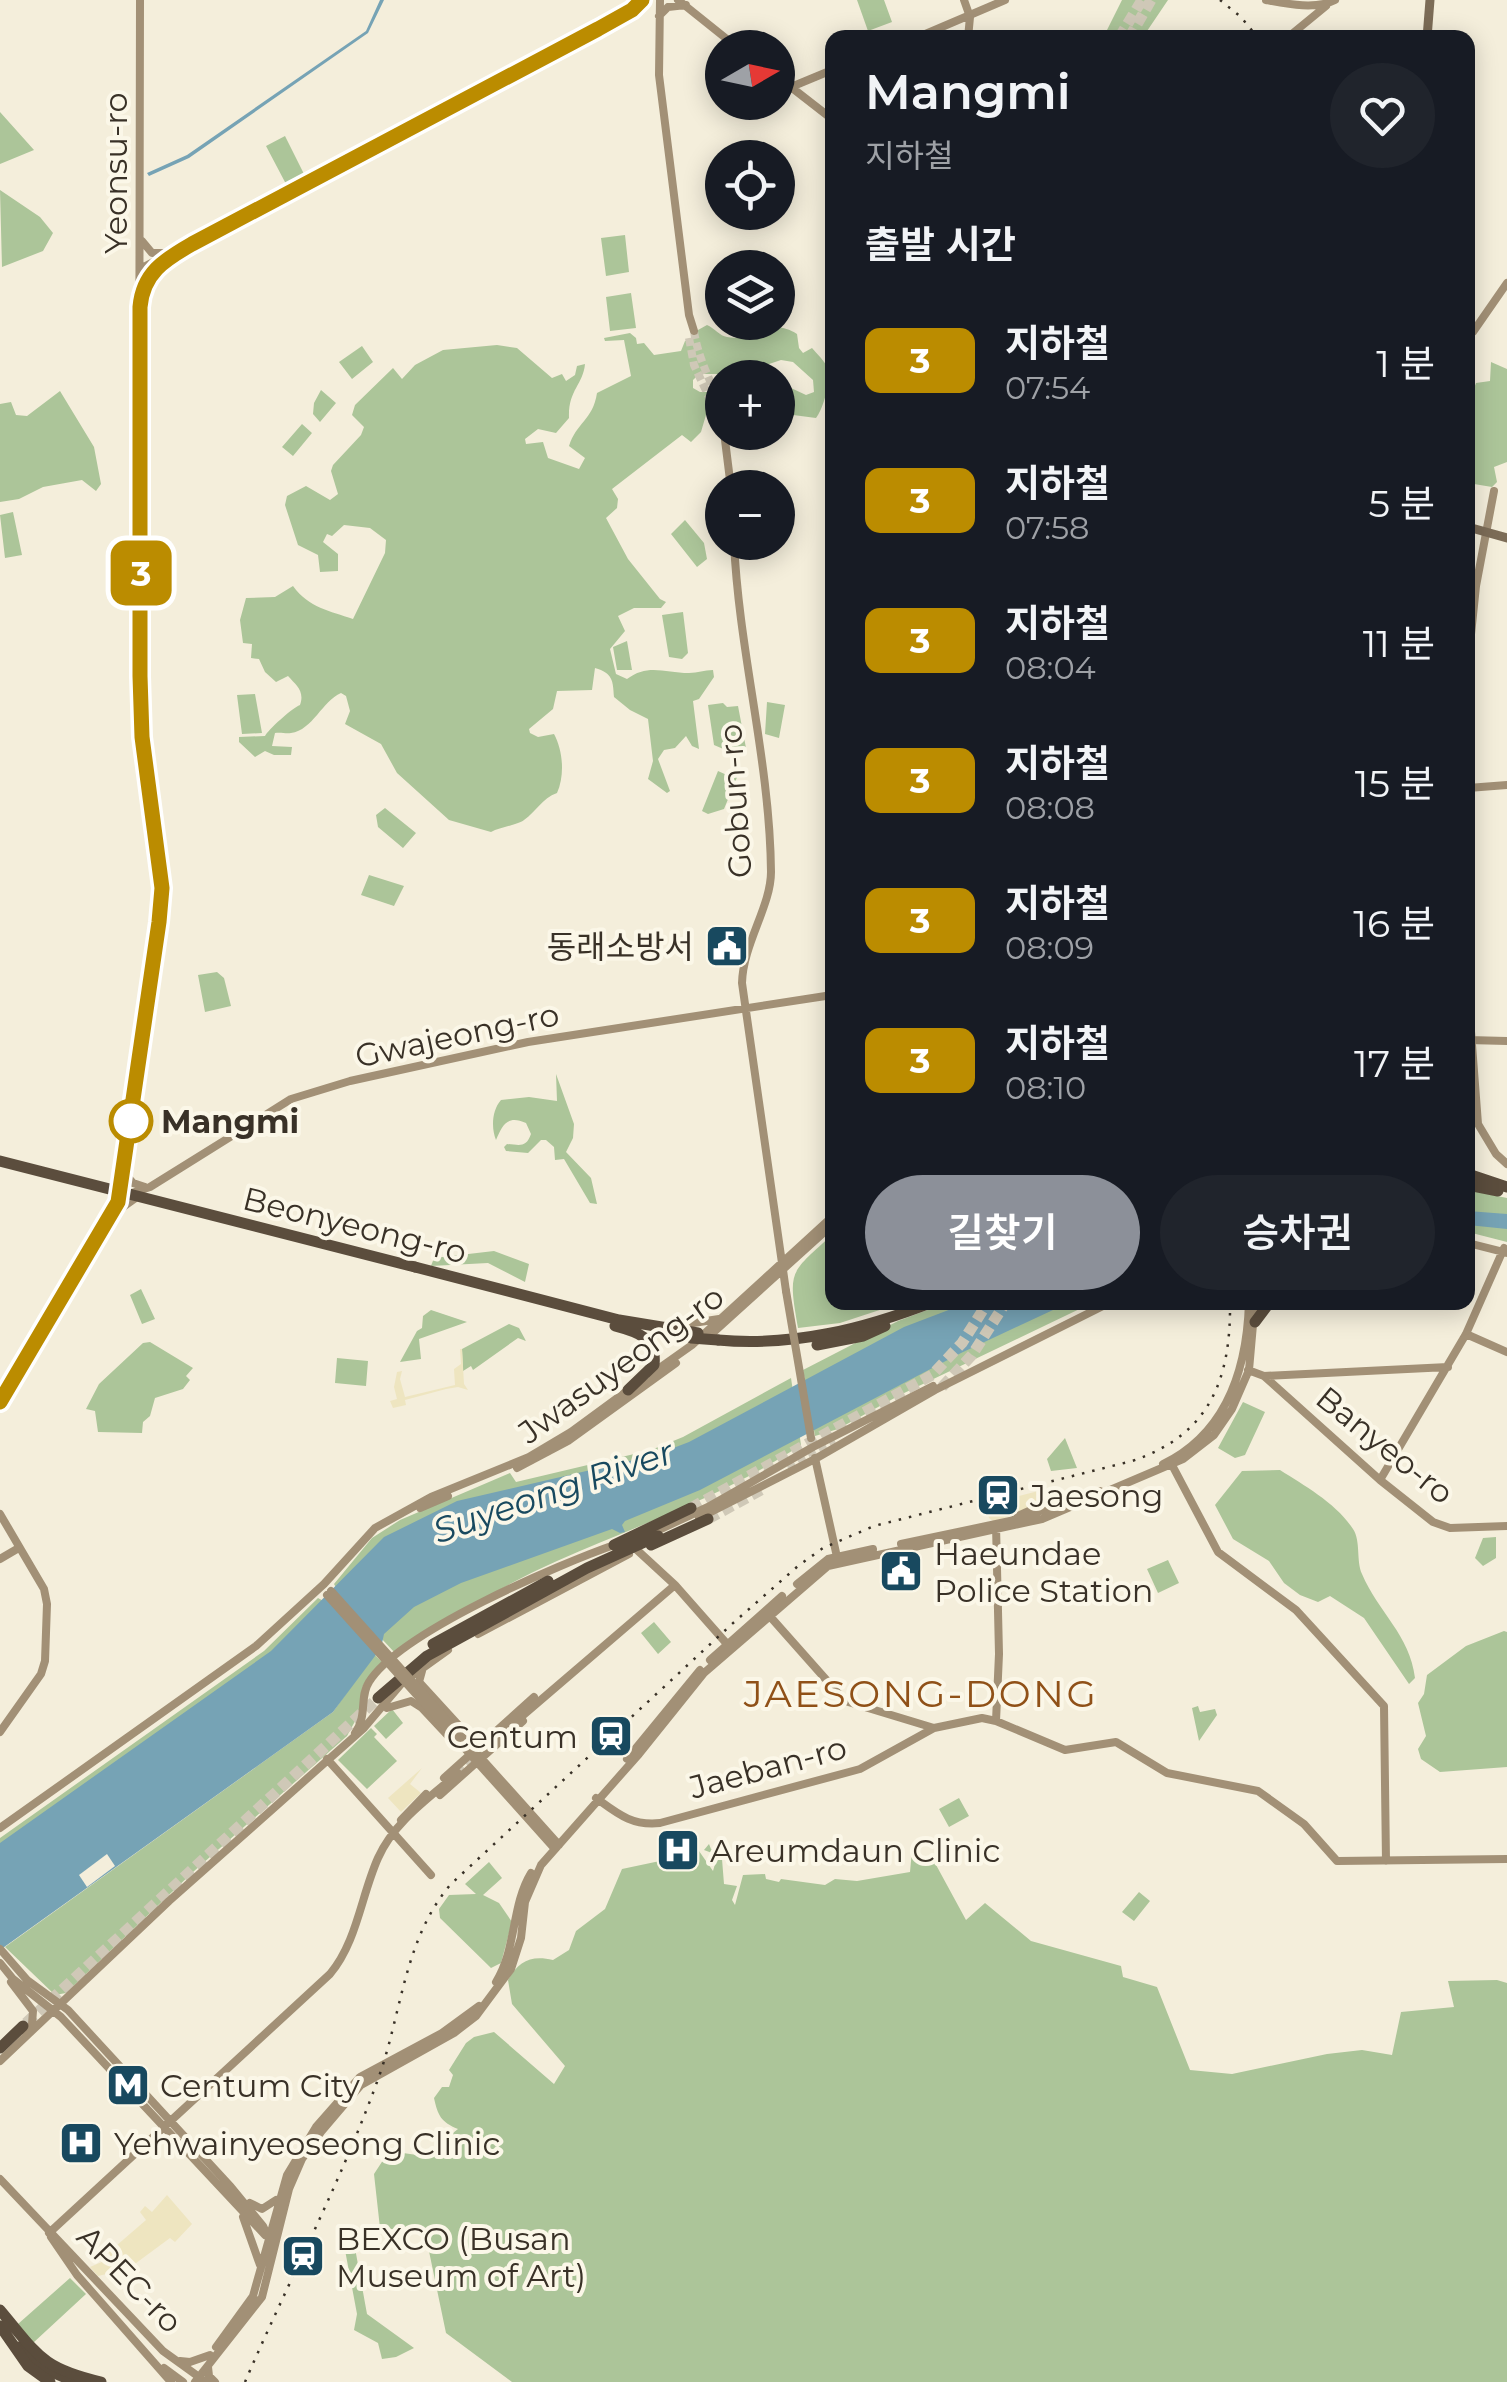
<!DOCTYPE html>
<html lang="ko">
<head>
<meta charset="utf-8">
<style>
  :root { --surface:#171b24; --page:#20242c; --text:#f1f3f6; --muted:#9ea1a6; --accent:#8c9099 }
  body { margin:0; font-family:Montserrat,"Noto Sans KR",sans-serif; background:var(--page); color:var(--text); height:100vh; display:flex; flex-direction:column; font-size:38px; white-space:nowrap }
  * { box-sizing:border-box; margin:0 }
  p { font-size:32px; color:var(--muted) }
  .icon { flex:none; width:55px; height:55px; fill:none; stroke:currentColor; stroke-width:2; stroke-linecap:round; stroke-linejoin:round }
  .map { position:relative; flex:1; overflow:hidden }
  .details { position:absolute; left:825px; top:30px; width:650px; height:1280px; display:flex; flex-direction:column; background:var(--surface); border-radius:20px; box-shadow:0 5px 25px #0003 }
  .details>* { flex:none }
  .badge { padding:0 20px; border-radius:15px; font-size:35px; line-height:65px }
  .needle { width:65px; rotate:81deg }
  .tools { position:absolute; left:705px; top:30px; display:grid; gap:20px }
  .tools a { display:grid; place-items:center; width:90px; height:90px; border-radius:50%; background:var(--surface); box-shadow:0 5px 25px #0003; font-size:50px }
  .map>.badge { position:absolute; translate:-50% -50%; box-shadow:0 0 0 5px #fff }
  h2 { padding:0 40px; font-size:38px; line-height:90px }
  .round { display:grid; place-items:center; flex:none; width:105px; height:105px; border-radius:52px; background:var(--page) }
  .headline { display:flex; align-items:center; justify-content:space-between; height:170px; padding:0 40px }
  h1 { font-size:48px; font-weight:600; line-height:75px }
  .action { display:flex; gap:20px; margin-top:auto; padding:20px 40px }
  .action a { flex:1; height:115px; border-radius:60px; background:var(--accent); color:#fff; font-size:40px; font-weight:600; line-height:115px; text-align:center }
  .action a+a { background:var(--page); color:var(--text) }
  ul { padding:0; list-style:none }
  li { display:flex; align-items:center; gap:30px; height:140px; padding:0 40px }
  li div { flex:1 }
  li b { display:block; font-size:38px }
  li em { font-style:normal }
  li .badge { min-width:110px; font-weight:700; text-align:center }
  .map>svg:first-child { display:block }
  .green { fill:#acc599 }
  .plaza { fill:#eee5c0 }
  .water { fill:#76a3b5 }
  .pier { fill:#f4eedb }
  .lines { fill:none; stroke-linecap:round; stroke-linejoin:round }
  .secondary-tunnel { stroke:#cfc8b7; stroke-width:8; stroke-dasharray:8 4; stroke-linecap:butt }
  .highway-tunnel { stroke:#cfc8b7; stroke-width:11; stroke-dasharray:11 5.5; stroke-linecap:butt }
  .secondary { stroke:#a29076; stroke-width:8 }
  .primary { stroke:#7c6c57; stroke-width:9 }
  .highway { stroke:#5b4d3d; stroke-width:11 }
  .rail { stroke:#393127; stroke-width:2.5; stroke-dasharray:2.5 8; stroke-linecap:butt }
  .secondary-bridge { stroke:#a29076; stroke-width:8 }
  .highway-bridge { stroke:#5b4d3d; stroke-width:11 }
  .line-casing { stroke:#fff; stroke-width:22 }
  .line { stroke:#bb8c00; stroke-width:15 }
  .stop-dot { fill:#fff; stroke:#bb8c00; stroke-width:5 }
  .labels { text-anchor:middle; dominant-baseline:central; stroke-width:8; stroke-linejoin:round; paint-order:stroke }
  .street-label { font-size:32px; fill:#393127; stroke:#fbf7e8 }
  .poi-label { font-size:32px; fill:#393127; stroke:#fbf7e8; text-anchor:start }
  .stop-label { font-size:32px; font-weight:bold; fill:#393127; stroke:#fbf7e8; text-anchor:start }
  .water-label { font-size:35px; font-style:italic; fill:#18495f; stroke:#fbf7e8 }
  .quarter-label { font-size:38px; letter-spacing:2.5px; fill:#905118; stroke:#fbf7e8 }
</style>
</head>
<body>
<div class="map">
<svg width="1507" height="2382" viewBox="0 0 1507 2382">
  <rect width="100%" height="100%" fill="#f4eedb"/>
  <path class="green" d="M857,0H884L892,22L868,31Z
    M1122,0H1168L1143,37L1103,38Z
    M0,112L34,150L0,164Z
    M285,136L304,174L286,184L266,146Z
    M0,190L40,217L53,233L43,251L2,267Z
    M625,235L629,272L606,276L601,238Z
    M631,293L636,328L610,331L606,297Z
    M707,325C714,328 720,336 727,337C753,342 769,316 797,334L799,348L803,353L812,348C817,354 825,361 828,369C831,381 823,410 816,418L778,413V386L791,388L806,395L814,392L813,380L793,362L781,360L766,365L747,364L726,374H699L693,380V388L700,392H722V403L708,408L701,432L691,442L682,435L612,489L618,499L617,508L606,518L628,559L660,599L666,602L661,608H634L618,616L625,631L610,649L616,674L627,679C648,663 665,673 689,673C698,673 704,670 713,670L714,677L699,699L693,701L699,749L692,746L686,736L675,748L664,750L658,759L670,791L667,793L648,779L653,761L648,719L630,710L614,697C613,681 613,673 595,668L592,690L557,691L553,709L529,729L530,733L538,737L554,734C563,751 565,775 557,793C542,798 536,812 524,820C518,825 500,827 491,832L449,820L397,773L381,744L345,724L350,711L346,696L341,693C322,701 313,730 291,733C286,734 281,732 275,733L272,746L292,747L291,755H274L265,751L255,757L239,742V737L265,736C268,730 292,708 300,705C305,691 296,685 288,676L276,682L265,672L259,659L251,658L252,644L243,643L240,620L246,598L275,597L293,586C309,608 330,611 353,619L385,553L386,540L370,528L344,525L332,536L327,534L323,542L338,554V571L320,572L318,555L298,545L285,505L287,496L306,486L330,500L338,494L331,471L333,465L361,435L364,427L352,415L355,405L393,368L402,379L415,365L443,350L497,345L517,348L552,378L562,374L566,381L575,375L577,366L585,364C583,385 568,390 569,418L556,433L538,429L525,439L526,444L543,442L548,458L579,469L585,458L569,446C576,423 593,420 597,393L631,376L624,340L605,341L604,338L630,333L636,338L637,344L644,343L654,355L681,351L685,341L691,340L698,330Z
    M362,346L373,362L352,379L339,362Z
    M1491,362L1507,369V462L1494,467L1497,482L1492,487L1468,483V404L1476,383L1490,381Z
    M321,390L336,403L320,422L313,414L314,403Z
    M60,391L94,447L101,484L96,491L82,480L43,487L19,499L0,502V404L11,402L16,415L27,416Z
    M302,424L312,433L293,456L282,447Z
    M13,512L22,555L5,558L0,515Z
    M685,520L704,543L707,559L697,567L671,534Z
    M683,612L688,653L682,659L669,657L662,615Z
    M627,641L632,670H617L613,647Z
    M255,694L262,733L242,734L237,695Z
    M767,702L785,705L779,738L765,734Z
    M723,703L727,707L738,706L746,748L728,751L714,745L708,705Z
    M732,766L740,770L724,809L708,814L702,811L718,771L729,776Z
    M385,808L416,833L403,848L378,827L376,815Z
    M369,875L404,886L394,906L361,895Z
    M217,972L224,978L231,1006L205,1012L198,975Z
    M556,1074L574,1124L573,1138L566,1152L591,1178L597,1204L590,1203L564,1159L555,1160L554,1147L546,1140H541L528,1153L506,1151L504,1147L507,1144C520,1145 526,1148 531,1134L526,1123C507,1114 502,1126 496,1140C491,1128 492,1110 501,1100L529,1097L557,1101Z
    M1468,1190L1507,1198V1242L1468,1232Z
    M832,1235V1302L901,1303L840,1323L798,1328C788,1270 789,1274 832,1235Z
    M494,1251L529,1264L525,1282L488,1263L431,1266L434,1258Z
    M141,1289L155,1319L142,1324L130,1295Z
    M946,1303H1092L900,1395L838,1429L815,1436L803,1370L898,1321Z
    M431,1310L467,1322L419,1339L421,1359L400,1362L417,1331L422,1328L423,1316Z
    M509,1324L519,1328L526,1341L518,1338L473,1370L471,1366L463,1371L462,1349Z
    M150,1342L193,1368L186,1376L190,1380L183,1389L155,1398L150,1416L143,1422L142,1433L98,1432L95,1411L86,1409L99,1384L143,1343Z
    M337,1358L368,1361L366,1386L335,1383Z
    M791,1378L801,1445C726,1495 639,1525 557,1561C500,1586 448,1620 395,1653L339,1593L334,1584L372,1538L400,1520L510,1473L516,1482L651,1450L683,1437Z
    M1243,1402L1265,1412L1245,1455L1235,1458L1218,1448Z
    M1065,1438L1077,1468L1051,1471L1047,1459Z
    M1280,1470C1305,1486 1336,1503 1353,1529C1361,1541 1356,1561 1362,1574C1378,1612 1410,1635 1415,1678L1409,1684L1364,1618L1330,1596L1318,1602L1300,1595L1284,1583L1269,1561L1233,1539L1215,1505L1242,1471Z
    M1496,1537V1558L1483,1566L1475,1558L1483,1538Z
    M1168,1560L1179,1583L1158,1593L1147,1569Z
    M318,1598L327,1603L270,1656L0,1846V1838L264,1651Z
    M654,1622L671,1642L658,1654L641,1633Z
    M1504,1631L1507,1632V1767L1440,1772L1421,1759L1418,1749L1426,1736L1418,1703L1424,1694L1427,1675L1466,1646Z
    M374,1654L384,1664L363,1685L360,1712L347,1736L193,1872L66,1993L55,1995L5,1947L333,1712Z
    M1198,1706L1200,1712L1215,1709L1217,1715L1199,1741L1192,1708Z
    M392,1709L403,1723L386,1739L374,1726Z
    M371,1728L377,1734L374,1737L397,1761L367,1789L338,1760Z
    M959,1798L969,1816L949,1827L939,1809Z
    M709,1844L711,1849L718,1850L722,1859L724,1884L737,1886L732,1900L735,1905L743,1875L765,1874L766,1879L779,1882L781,1879L825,1885L835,1879L857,1881L910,1872L912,1850L930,1863H935L966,1920L985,1903L1031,1941L1121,1966L1123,1977L1157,1987L1190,2070L1232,2074L1327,2054L1362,2050L1392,2055L1401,2012L1454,2007L1448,1981L1497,1980L1507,1983V2382H512L446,2333L425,2232L380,2228L374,2174L389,2151L424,2156L458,2129C441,2122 438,2116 434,2098L442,2087H449L453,2075L449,2070L466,2043L474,2037L494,2032L554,2084L565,2066L512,2004L508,1980C519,1961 531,1955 553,1960L569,1950L576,1931L605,1909L622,1869L674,1858L688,1848L699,1851L713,1871L715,1864L712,1853L704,1850Z
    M489,1862L502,1878L483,1895L499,1903L512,1922L501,1963L491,1968L440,1918L439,1909L449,1895L476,1894L465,1884Z
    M1139,1892L1150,1901L1134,1921L1122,1912Z
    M355,2248L367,2314L414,2348L396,2357L382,2359L378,2343L354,2330L357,2314L345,2250Z
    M70,2278L86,2294L33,2343L18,2324Z"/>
  <path class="plaza" d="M460,1349H462L464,1384L468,1390L458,1387L446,1389L405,1400L406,1405L393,1408L390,1401L397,1399L394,1387L397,1372L402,1371L400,1379L405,1397L455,1385L454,1369L461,1364Z
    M1046,1489L1049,1503L1015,1515L993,1521L989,1518L985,1505Z
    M422,1768L410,1784L421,1793L401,1812L388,1798Z
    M167,2195L192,2224L175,2242L170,2238L128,2269L98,2276L90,2267L111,2258L109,2252L146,2220L140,2212L145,2206L152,2212Z"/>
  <path class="water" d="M380,0H384L368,33L189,158L149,176L147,173L187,155L366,31Z
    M1468,1211L1507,1214V1229L1468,1225Z
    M967,1303H1068L961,1353L700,1490L625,1521L622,1525L625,1532L620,1533L612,1529L461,1583L414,1607L384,1634L381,1648L333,1712L0,1950V1843L271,1651L384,1537L457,1501L655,1455L689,1442L904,1327Z"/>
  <path class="pier" d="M107,1854L115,1866L87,1887L79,1875Z"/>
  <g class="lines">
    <path class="secondary-tunnel" d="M694,331C698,360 713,384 722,411
      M689,338L694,365L717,414
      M788,1468L836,1443
      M458,1773L493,1741"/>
    <path class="highway-tunnel" d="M1119,38L1142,0
      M1129,38L1151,0
      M942,1387L972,1355L1006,1302
      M691,1508L932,1375L962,1343L988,1302
      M708,1519L761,1490
      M26,2023L378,1698"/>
    <path class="secondary" d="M660,0L659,75L689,315L694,331
      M678,0L738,48
      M964,0L970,17L968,38
      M1266,0C1287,4 1316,10 1335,0
      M659,16L668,7L686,5
      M916,38L1005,0
      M1287,38L1326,6
      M778,77L832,119
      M791,87L832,70
      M142,241L152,253H167
      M140,269L646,0
      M140,294L168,258
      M1468,331L1473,332L1507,283
      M717,414L722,430
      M724,432L731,488
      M734,542C739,653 770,761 771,872C771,906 743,944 742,983L786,1291
      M1468,663L1476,586L1494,491
      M1468,788L1507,785
      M1468,992L1478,1124L1496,1154L1507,1164
      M1468,1040L1507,1041
      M124,1173L133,1183L145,1187
      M132,1193L150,1187L291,1099L350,1081L528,1042L832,995
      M116,1212L137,1197
      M1468,1243L1507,1253
      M674,1326L719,1319
      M1466,1334L1507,1352
      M706,1339L832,1225
      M1248,1370L1264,1376L1380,1480L1433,1522L1450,1528L1507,1526
      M651,1374L692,1345L832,1217
      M1264,1376L1448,1367
      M0,1400L92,1250L116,1203L162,897L142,746L139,499L140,0
      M815,1458L837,1557
      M1163,1464C1227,1433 1247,1368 1249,1302
      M1172,1465L1218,1552L1296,1610L1384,1706L1386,1861
      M517,1468L568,1441L676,1363
      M1380,1480L1466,1334L1504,1248
      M420,1508L448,1496
      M0,1514L44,1589L47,1604L45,1661L41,1674L0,1732
      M1018,1516L1040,1506H1051
      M699,1518L815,1459L935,1390L1111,1302
      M996,1525L999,1654L996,1721
      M650,1534L708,1507L813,1447L933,1386
      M901,1544L1010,1521L1100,1491
      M637,1550L675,1585L727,1644
      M0,1559L17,1549
      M797,1584L828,1559L873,1549
      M767,1613L845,1701L934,1728
      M478,1634L629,1554
      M710,1660L782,1596
      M422,1671L419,1682L462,1729
      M387,1708L411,1701L422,1708L451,1739
      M455,1729L559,1845
      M355,1733C368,1715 359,1697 369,1682C400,1632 559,1564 617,1544
      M451,1733L555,1849
      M493,1741L675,1585
      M327,1759L431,1875
      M627,1759L700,1670
      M444,1778L534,1697
      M440,1795L523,1721
      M596,1798C618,1814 632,1826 660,1823L860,1769L934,1728L982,1718L996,1721L1065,1750L1116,1742L1167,1773L1258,1791L1304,1824L1337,1861L1507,1859
      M401,1820L426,1794
      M0,1828L256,1646L324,1584L375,1528L431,1497L529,1457L571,1432L631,1388
      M0,1949L27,1980L68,2010L231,2187L263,2226L268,2237
      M0,1963L13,1979L61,2017L265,2235
      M11,1982L33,2011L32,2024L26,2033
      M496,1982C517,1948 511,1906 531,1873
      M0,2061L169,1901L364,1728L402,1683L448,1650
      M0,2179L163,2351L206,2382
      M250,2203L262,2209L276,2200
      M243,2217L260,2265
      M49,2233L330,1974C357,1942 361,1896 378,1858C394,1822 429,1798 458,1773
      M51,2237L77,2275L171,2382
      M216,2347L253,2296L287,2175L316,2127L360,2077L442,2033L479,2006
      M180,2361L190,2362L210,2355
      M208,2367L209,2376L215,2382
      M164,2368L183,2382
      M195,2382L262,2297L289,2189L302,2159L321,2132L361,2085L454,2033L476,2016L511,1969L521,1938L525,1902L541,1865L639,1754L704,1673L828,1566L1042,1519L1183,1459L1214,1435L1232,1409L1249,1370L1255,1302"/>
    <path class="primary" d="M1427,38L1430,0
      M1468,527L1507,538"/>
    <path class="highway" d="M1468,1174L1507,1187
      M1468,1185L1498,1191
      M415,1267L619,1320L698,1333
      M1255,1322L1270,1302
      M615,1326C638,1332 657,1338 654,1365L628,1390
      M718,1340C792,1347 864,1329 933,1302
      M817,1345L863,1336L885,1326
      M614,1545L691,1508
      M651,1545L708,1519
      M433,1644L548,1581
      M378,1698L427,1656L587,1568L658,1536
      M0,2048L23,2026
      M19,2347L43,2368L75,2382"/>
    <path class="rail" d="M1220,0L1241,17L1258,38
      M245,2382C288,2282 340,2184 377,2082C402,2015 403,1940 451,1884L732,1624L798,1566L823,1548L874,1526L1132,1461C1210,1435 1231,1379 1230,1302"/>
    <path class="secondary-bridge" d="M786,1291L811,1438
      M331,1591L455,1729
      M327,1595L451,1733"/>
    <path class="highway-bridge" d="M0,1161L415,1267
      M691,1338L718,1340
      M0,2310C38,2355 41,2368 101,2382
      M0,2326L28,2366L50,2382"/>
  </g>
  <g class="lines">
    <g class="line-casing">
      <path id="line" d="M0,1402L118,1202L159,922L162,888L142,737L140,676V307C143,273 164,260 192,244L598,29L632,10L642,0"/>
    </g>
    <use href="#line" class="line"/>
  </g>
  <defs>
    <g id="civic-square" transform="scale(2.25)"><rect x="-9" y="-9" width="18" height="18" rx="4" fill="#18495f" stroke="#fbf7e8"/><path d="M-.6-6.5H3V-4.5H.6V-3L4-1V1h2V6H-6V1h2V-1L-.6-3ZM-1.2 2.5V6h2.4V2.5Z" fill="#fff"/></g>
    <g id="station-square" transform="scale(2.25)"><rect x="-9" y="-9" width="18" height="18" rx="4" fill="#18495f" stroke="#fbf7e8"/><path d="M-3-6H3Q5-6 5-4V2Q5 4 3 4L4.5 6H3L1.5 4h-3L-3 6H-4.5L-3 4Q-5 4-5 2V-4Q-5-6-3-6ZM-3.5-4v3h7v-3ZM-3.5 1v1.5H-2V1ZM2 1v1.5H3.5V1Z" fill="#fff"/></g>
    <g id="hospital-square" transform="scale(2.25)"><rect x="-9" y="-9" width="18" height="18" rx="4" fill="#18495f" stroke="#fbf7e8"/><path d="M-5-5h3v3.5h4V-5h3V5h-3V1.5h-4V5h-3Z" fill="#fff"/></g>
    <g id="metro-square" transform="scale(2.25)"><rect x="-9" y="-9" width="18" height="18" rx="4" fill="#18495f" stroke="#fbf7e8"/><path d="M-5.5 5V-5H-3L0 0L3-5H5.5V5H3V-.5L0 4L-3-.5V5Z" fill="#fff"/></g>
  </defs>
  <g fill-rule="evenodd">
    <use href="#civic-square" x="727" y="946"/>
    <use href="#station-square" x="998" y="1495"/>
    <use href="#civic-square" x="901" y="1571"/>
    <use href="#station-square" x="611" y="1736"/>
    <use href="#hospital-square" x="678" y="1850"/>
    <use href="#metro-square" x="128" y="2085"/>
    <use href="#hospital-square" x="81" y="2143"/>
    <use href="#station-square" x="303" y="2256"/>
  </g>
  <circle class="stop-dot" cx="131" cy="1121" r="20"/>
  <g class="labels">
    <g class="street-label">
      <text transform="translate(115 173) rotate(-90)">Yeonsu-ro</text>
      <text transform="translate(735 801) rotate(-94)">Gobun-ro</text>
      <text transform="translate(457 1035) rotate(-12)">Gwajeong-ro</text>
      <text transform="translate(355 1225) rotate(14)">Beonyeong-ro</text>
      <text transform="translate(621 1364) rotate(-36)">Jwasuyeong-ro</text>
      <text transform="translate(1385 1445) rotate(39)">Banyeo-ro</text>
      <text transform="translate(768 1767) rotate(-15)">Jaeban-ro</text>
      <text transform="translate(130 2279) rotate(46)">APEC-ro</text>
    </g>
    <g class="poi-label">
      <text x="694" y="946" text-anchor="end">동래소방서</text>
      <text x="1030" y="1495">Jaesong</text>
      <text x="934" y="1553">Haeundae<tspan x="934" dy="37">Police Station</tspan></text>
      <text x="578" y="1736" text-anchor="end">Centum</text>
      <text x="710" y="1850">Areumdaun Clinic</text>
      <text x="160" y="2085">Centum City</text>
      <text x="114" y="2143">Yehwainyeoseong Clinic</text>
      <text x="336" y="2238">BEXCO (Busan<tspan x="336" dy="37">Museum of Art)</tspan></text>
    </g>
    <g class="stop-label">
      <text x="161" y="1121">Mangmi</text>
    </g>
    <g class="water-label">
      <text transform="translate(553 1491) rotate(-19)">Suyeong River</text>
    </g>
    <g class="quarter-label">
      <text x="921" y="1693">JAESONG-DONG</text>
    </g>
  </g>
</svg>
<div class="tools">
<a><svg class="needle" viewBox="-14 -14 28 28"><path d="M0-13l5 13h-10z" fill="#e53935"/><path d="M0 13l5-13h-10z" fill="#9ea1a6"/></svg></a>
<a><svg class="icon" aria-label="locate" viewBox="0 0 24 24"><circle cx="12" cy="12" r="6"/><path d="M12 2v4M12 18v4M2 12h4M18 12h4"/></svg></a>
<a><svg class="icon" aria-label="layers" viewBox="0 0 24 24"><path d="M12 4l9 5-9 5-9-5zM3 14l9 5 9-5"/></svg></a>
<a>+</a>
<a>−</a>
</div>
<b class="badge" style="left:141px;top:573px;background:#bb8c00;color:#fff">3</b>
<section class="details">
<div class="headline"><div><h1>Mangmi</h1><p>지하철</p></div><a class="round"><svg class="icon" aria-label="heart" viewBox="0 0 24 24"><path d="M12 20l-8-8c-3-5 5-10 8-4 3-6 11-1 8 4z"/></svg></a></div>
<h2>출발 시간</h2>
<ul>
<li><span class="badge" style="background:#bb8c00;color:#fff">3</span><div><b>지하철</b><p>07:54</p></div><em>1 분</em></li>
<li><span class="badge" style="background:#bb8c00;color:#fff">3</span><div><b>지하철</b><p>07:58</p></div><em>5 분</em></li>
<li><span class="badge" style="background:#bb8c00;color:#fff">3</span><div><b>지하철</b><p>08:04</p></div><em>11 분</em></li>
<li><span class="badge" style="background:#bb8c00;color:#fff">3</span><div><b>지하철</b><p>08:08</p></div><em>15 분</em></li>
<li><span class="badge" style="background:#bb8c00;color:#fff">3</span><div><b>지하철</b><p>08:09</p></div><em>16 분</em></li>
<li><span class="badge" style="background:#bb8c00;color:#fff">3</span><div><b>지하철</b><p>08:10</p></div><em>17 분</em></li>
</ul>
<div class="action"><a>길찾기</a><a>승차권</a></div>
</section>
</div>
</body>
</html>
